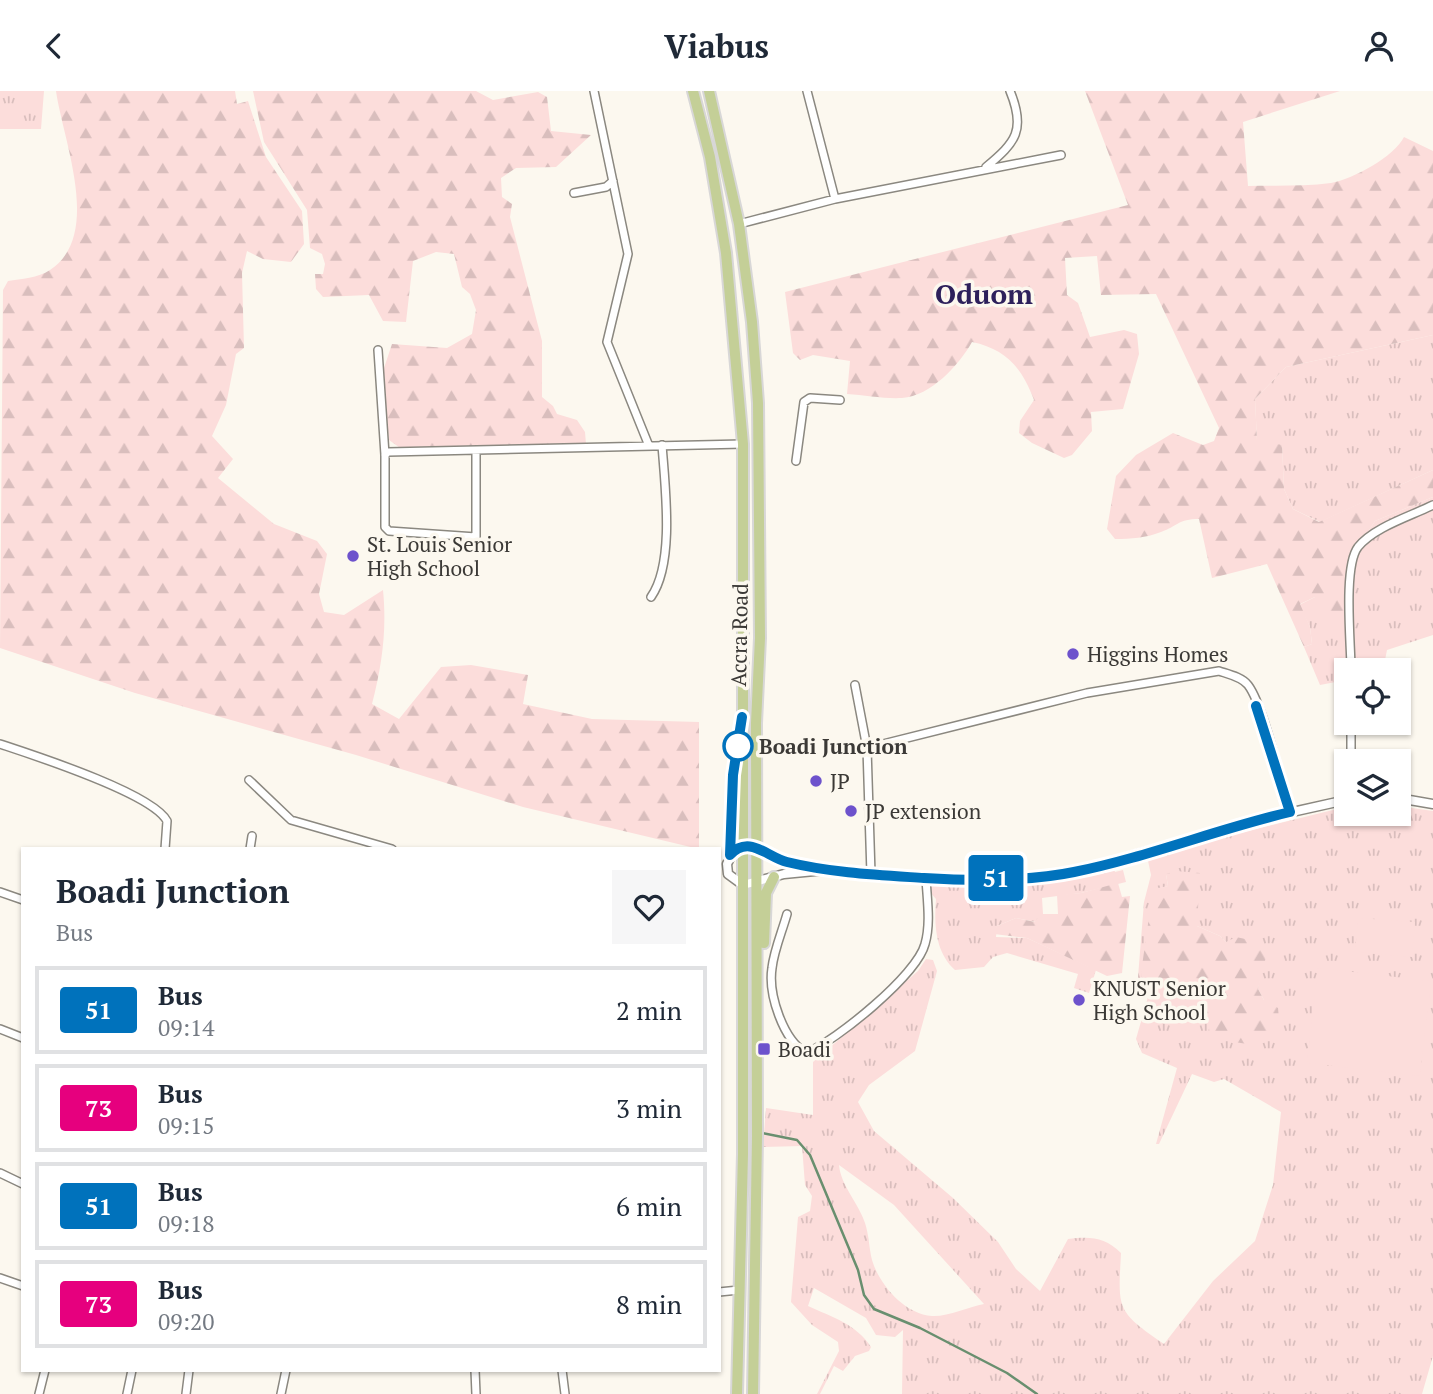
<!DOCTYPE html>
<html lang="en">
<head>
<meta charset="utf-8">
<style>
  :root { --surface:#fff; --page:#f6f6f7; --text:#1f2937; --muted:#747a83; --line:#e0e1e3 }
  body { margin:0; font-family:"PT Serif",serif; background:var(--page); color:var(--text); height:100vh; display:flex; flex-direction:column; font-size:26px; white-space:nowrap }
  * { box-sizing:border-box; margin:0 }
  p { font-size:23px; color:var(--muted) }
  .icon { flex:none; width:38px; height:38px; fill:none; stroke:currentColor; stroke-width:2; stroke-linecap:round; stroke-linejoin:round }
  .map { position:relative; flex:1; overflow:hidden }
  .sheet { position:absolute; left:21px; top:756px; width:700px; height:525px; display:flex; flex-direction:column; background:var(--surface); border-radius:0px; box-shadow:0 2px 5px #0004 }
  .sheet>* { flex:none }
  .badge { padding:0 14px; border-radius:5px; font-size:24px; line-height:46px }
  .fabs { position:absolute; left:1334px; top:567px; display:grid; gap:14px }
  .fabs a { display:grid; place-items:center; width:77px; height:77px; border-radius:0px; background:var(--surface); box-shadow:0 2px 5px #0004; font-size:35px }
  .map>.badge { position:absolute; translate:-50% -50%; box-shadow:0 0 0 4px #fff }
  .round { display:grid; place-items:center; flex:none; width:74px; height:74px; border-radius:0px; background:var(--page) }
  .headline { display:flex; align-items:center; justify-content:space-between; height:119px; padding:0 35px }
  h1 { font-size:33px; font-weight:700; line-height:52px }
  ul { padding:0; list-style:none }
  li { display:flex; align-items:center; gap:21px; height:88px; margin:0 14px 10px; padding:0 21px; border:4px solid var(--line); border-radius:0px }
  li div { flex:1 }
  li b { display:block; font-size:26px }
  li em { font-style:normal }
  li .badge { min-width:77px; font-weight:700; text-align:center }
  header { display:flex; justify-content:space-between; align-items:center; height:91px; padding:0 35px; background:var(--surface); font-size:32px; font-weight:700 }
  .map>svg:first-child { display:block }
  .grass { fill:url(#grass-tufts); fill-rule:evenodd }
  .forest { fill:url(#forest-firs) }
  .park { fill:#fcdddb }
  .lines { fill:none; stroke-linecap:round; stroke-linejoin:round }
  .stream { stroke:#698f6f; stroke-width:2.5 }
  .minor-casing { stroke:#8b8880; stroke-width:10 }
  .tertiary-casing { stroke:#8b8880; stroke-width:11 }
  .trunk-casing { stroke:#d8d7d7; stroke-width:14 }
  .minor { stroke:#fff; stroke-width:7 }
  .tertiary { stroke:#fff; stroke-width:8 }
  .trunk { stroke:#c4cf97; stroke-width:10 }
  .line-casing { stroke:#fff; stroke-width:16 }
  .line { stroke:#0072bc; stroke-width:10 }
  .poi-dot { fill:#6d52cc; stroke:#fcf8ef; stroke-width:2.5 }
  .stop-dot { fill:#fff; stroke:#0072bc; stroke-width:3.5 }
  .labels { text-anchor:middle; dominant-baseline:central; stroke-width:7; stroke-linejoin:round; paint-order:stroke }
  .poi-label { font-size:21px; fill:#3b3936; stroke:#fcf8ef; text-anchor:start }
  .street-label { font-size:21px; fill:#3b3936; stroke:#fcf8ef }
  .stop-label { font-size:21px; font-weight:bold; fill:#3b3936; stroke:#fcf8ef; text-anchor:start }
  .district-label { font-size:28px; font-weight:bold; fill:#2d205b; stroke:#fcf8ef }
</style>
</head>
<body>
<header><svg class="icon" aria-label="back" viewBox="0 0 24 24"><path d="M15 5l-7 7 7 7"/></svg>Viabus<svg class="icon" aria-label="person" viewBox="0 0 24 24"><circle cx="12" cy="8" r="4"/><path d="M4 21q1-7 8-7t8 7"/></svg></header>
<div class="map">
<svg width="1433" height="1303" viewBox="0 0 1433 1303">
  <defs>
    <pattern id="grass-tufts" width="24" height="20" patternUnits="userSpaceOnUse" patternTransform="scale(1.75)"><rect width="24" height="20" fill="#fcdddb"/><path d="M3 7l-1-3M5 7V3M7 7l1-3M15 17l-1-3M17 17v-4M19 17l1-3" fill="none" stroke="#d9bebd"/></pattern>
    <pattern id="forest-firs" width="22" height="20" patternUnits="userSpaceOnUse" patternTransform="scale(1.75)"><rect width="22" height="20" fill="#fcdddb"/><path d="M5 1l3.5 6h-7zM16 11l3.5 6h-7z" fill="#d9bebd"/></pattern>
  </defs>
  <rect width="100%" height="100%" fill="#fcf8ef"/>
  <path class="grass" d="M0,0H44L41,38H0Z
    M1433,244V379L1320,431L1293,418L1284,398L1282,355L1257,350L1255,308L1286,276Z
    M1433,406V544L1387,559L1383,579H1346V589L1320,594L1304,556L1312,553L1310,536L1299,514L1315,506L1346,475L1375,430Z
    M1398,715L1433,720V1265L1422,1303H902L903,1239L895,1246L876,1244L866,1227L814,1197L808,1215C832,1226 856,1233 871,1256L869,1260L855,1265L843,1280L834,1275L820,1303H817L839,1260L838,1251L812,1234L791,1211L798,1126L810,1120L812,1105L805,1094L802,1055L763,1056L766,1017L813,1024V971L918,880L926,868L933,869L937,880L915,960L869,994L858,1011L874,1040L953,1107L998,1151L1016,1178L1040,1200L1068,1148C1090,1145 1105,1146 1121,1162C1118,1219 1116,1220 1164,1253L1213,1190L1255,1150L1273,1094L1281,1021L1224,988L1214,991L1192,983L1159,1053H1156L1177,977L1142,962L1136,948L1148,906L1138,886L1144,811L1151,784L1147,765L1341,717L1346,716V723H1398ZM1166,783L1197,835L1220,845L1260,886L1258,898L1264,909L1210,929L1194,924L1153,799L1168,795ZM839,1074L894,1114L984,1213C969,1216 947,1226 932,1225C904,1223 879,1193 872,1169C869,1157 869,1144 865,1132C858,1111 841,1095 839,1074Z
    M1113,775L1115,781L1123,779L1126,791L1081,802L1042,807L1043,823L1036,831L1016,827L997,835L996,846L1027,847L1096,879L1089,902L1074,897L1078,883L1007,862L993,866L984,876L955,879C935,861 934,833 936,808L929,800L930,791C997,798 1049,792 1113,775Z"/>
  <path class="forest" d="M56,0H235L237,13L248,10L266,66L302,120L304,153L291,171L263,168L247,160L242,182L244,257L236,263L226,314L212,345L233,368L218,387L274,433L317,450L327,463L319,503L324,521L344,524L383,499C387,539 382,574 372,613L399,628L441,576L471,574L528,584L523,613L592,628L699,631V758L523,716L356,664L135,602L0,557L3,199L8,190C21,188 38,187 50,179C103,144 63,50 56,0Z
    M253,0H476L493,9L538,1L547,6L551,40L591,44L556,76L516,77L501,87L502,106L512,113L510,126L542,250V306L553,315L557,323L577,329L585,341L586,353L403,359L389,349L382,283L392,253L447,257L472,243L476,219L470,203L462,196L454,163L436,161L413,170L406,231L383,230L369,204L323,206L316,198L315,183H323L325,173L322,163L310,157L307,119L264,51Z
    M1085,0H1340L1243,31L1248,95C1275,94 1304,96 1331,92C1353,88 1394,66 1404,46L1433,60V244L1286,276L1255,308L1257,349L1282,354L1284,398L1293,418L1319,431L1433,379V406L1375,430L1346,475L1345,520L1331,526L1315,506L1300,513L1310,536L1312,553L1304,556L1267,473L1212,487L1199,428C1178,428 1178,435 1161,441C1145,447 1132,448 1115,448L1107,438L1116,385L1136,364L1173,342L1203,354L1214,350L1219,337L1156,203L1101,204L1097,165L1065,167L1067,204L1078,212L1090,246L1124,239L1137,243L1139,263L1123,318L1091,321L1092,340L1072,364L1064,367L1032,352L1019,342L1020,330L1034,309C1022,277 1006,258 972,251C959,274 931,305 902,307C884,308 865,304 847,303L850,270L813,264L800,269L793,262L785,201L1128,114Z
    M1176,780L1200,782L1197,835L1220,845L1226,851L1236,846L1259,851L1266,866L1258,898L1264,909L1278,917L1279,928L1272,945L1247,953L1210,947L1208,927L1194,924L1147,904L1141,882L1153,798L1168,795L1166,783Z
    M1118,792L1122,806L1130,805L1122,882L1107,885L1027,847L994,843L997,835L1016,827L1035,831L1040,823H1058L1057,804L1081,802Z"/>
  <path class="park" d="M1358,827L1415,831L1412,866L1355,861Z
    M1318,877L1431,890L1420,985L1307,972Z"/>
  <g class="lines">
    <path class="stream" d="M762,1042L797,1049L810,1064L858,1179L864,1204L874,1218L920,1237L1007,1282L1037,1303"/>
    <g class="minor-casing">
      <path id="minor" d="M594,0L628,163L607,251L649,355
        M807,0L835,108
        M986,76C1016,51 1026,39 1010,0
        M574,102L606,96L613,90
        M739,133L835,108L1061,64
        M378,259L385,364V436L389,440L476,446V361
        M385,364L388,361L743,353
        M796,370L804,311L810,307L840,309
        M651,506C675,472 665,395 662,354
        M1351,579C1351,552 1343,476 1358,456C1374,436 1411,425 1433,414
        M855,594L867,657L871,783
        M1351,632V670
        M0,653C33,664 152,702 167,730L165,758
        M867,657L1087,602L1219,580C1228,583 1242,586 1248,594C1264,615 1281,693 1290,721
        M249,689L291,729L392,758
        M250,758L252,745
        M0,801L23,809
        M787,823C782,841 774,859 772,877C768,903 783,949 806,962C836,950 917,884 925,853C931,832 927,808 926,787
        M0,938L23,947
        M0,1082L23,1093
        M0,1187L23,1195
        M719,1201L739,1199
        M475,1279L476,1303
        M562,1279L565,1303
        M39,1303L45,1279
        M127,1303L132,1279
        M186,1303L189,1279
        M281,1303L286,1279"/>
    </g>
    <g class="tertiary-casing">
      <path id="tertiary" d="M1398,707L1433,713
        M754,756L779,769L825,779L926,787H1033L1075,781L1261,728L1346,709
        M733,761L727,773L728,783L743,794L784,783L825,779"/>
    </g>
    <g class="trunk-casing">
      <path id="trunk" d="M693,0L710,66L726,162L743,353V1063L737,1303
        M709,0L739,133L752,231L758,312L760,547L756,632L757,1045L753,1303
        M730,764L737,657
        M764,852L766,802L774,786"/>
    </g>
    <use href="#minor" class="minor"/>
    <use href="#tertiary" class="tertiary"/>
    <use href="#trunk" class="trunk"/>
  </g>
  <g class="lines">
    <g class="line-casing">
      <path id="line" d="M742,626L733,684L730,764C749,743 767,766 787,771C832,782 878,784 924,787C973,790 1026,791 1074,781C1145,767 1217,738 1290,721L1256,615"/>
    </g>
    <use href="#line" class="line"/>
  </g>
  <g class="poi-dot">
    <circle cx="353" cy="465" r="7"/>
    <circle cx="1073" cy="563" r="7"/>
    <circle cx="816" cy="690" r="7"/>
    <circle cx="851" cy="720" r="7"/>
    <circle cx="1079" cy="909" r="7"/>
    <rect x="757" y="951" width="14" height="14" rx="3.5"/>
  </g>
  <circle class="stop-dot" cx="738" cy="655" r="14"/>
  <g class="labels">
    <g class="poi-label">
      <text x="367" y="453">St. Louis Senior<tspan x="367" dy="24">High School</tspan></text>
      <text x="1087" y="563">Higgins Homes</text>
      <text x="830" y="690">JP</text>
      <text x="865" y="720">JP extension</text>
      <text x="1093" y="897">KNUST Senior<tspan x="1093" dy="24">High School</tspan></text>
      <text x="778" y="958">Boadi</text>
    </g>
    <g class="street-label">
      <text transform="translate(739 544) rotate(-89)">Accra Road</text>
    </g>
    <g class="stop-label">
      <text x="759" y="655">Boadi Junction</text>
    </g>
    <g class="district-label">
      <text x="984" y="202">Oduom</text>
    </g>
  </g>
</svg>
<div class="fabs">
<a><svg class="icon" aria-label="locate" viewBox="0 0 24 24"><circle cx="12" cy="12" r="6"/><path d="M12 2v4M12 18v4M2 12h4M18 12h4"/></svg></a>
<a><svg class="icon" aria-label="layers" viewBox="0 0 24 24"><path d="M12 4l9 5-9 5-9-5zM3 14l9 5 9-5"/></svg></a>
</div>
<b class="badge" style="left:996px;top:787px;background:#0072bc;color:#fff">51</b>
<section class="sheet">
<div class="headline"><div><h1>Boadi Junction</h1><p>Bus</p></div><a class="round"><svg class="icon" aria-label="heart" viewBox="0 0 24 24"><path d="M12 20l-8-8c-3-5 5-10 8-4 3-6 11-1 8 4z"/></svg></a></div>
<ul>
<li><span class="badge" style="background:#0072bc;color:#fff">51</span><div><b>Bus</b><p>09:14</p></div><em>2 min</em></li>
<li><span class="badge" style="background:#e6007e;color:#fff">73</span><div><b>Bus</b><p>09:15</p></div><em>3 min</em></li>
<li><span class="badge" style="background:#0072bc;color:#fff">51</span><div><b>Bus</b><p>09:18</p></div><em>6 min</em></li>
<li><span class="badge" style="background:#e6007e;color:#fff">73</span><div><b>Bus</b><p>09:20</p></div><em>8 min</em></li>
</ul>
</section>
</div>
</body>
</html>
